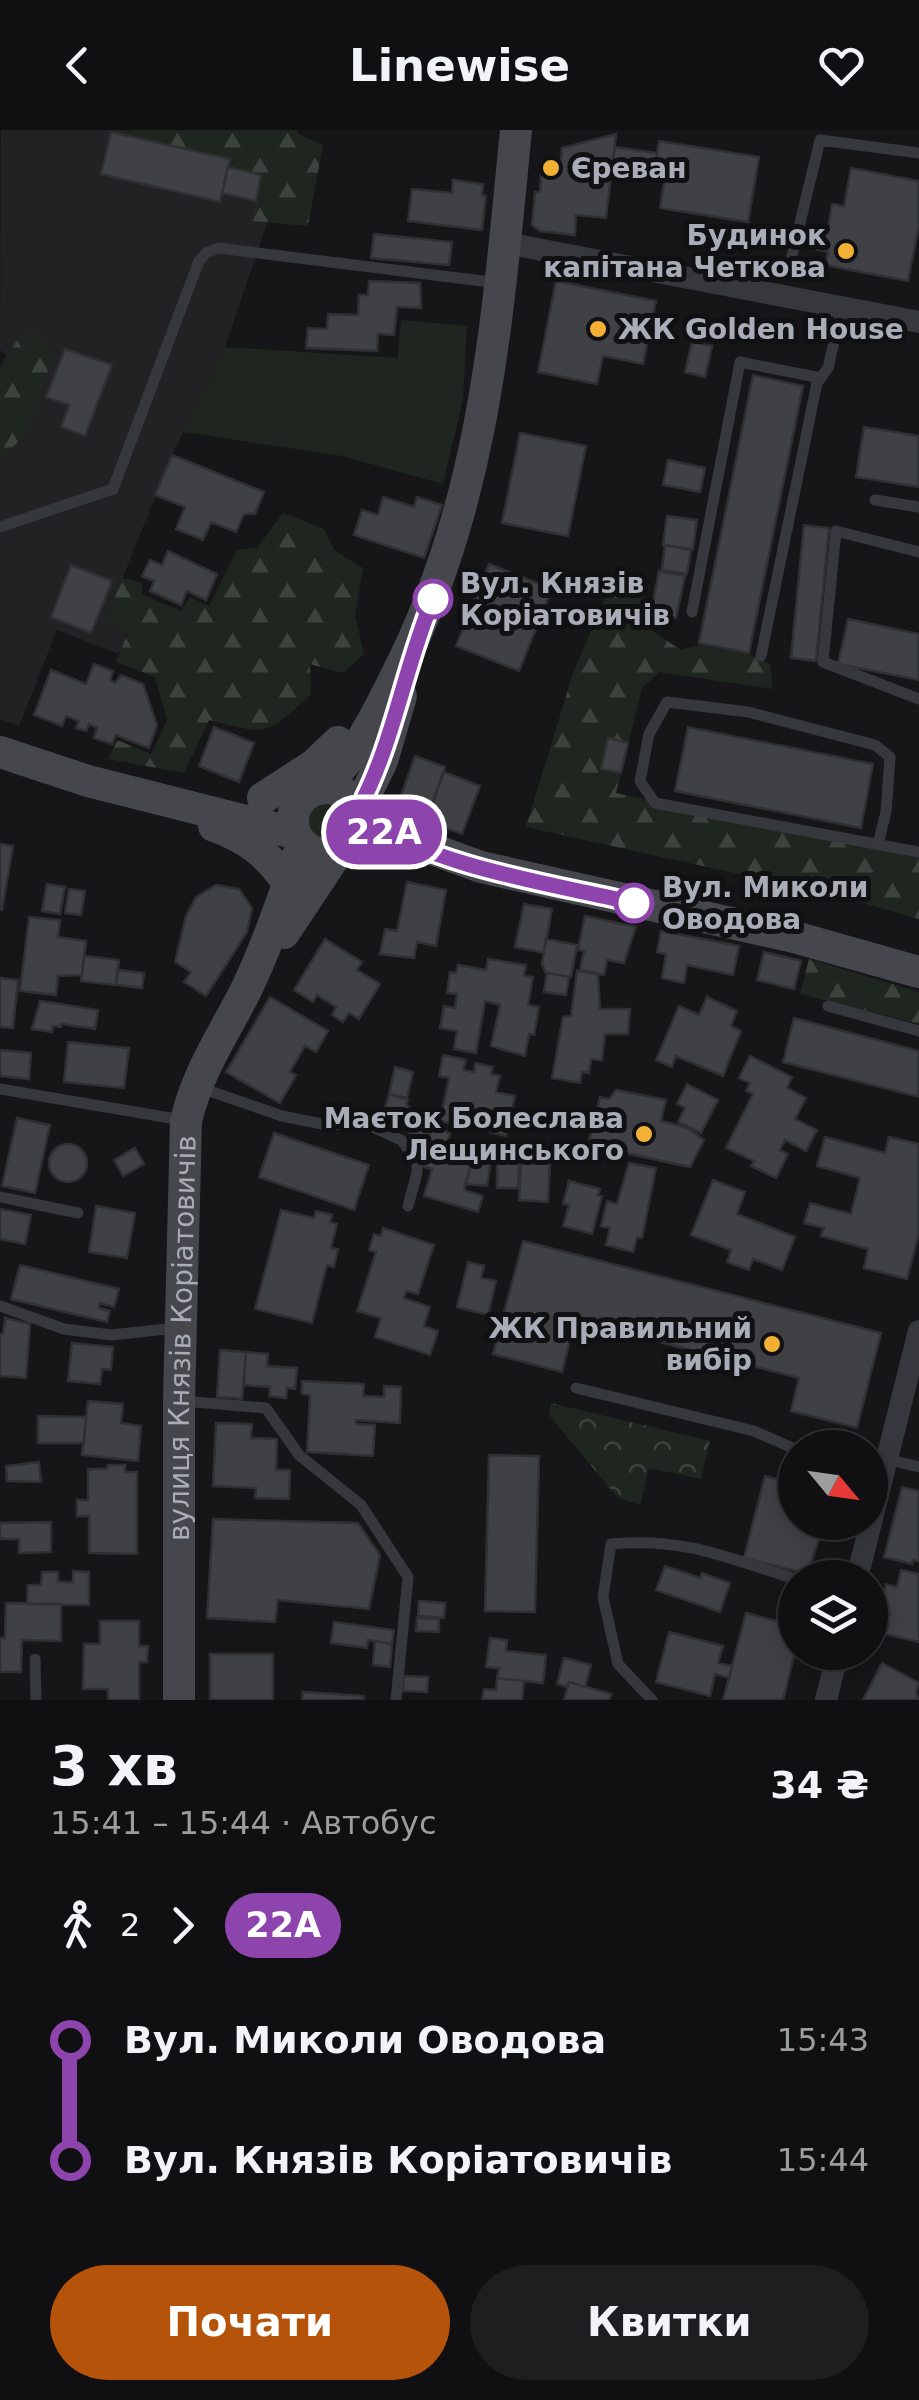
<!DOCTYPE html>
<html lang="uk">
<head>
<meta charset="utf-8">
<style>
  :root { --surface:#101012; --page:#1e1e20; --text:#f1f3f6; --muted:#9c9d9f; --line:#303032; --accent:#b45309 }
  body { margin:0; font-family:"DejaVu Sans",sans-serif; background:var(--page); color:var(--text); height:100vh; display:flex; flex-direction:column; font-size:38px; white-space:nowrap }
  * { box-sizing:border-box; margin:0 }
  p { font-size:32px; color:var(--muted) }
  .icon { flex:none; width:55px; height:55px; fill:none; stroke:currentColor; stroke-width:2; stroke-linecap:round; stroke-linejoin:round }
  .map { position:relative; height:1570px; overflow:hidden }
  .panel { display:flex; flex-direction:column; background:var(--surface); flex:1 }
  .panel>* { flex:none }
  .badge { padding:0 20px; border-radius:32px; font-size:35px; line-height:65px }
  .needle { width:65px; rotate:119deg }
  .buttons { position:absolute; left:778px; top:1300px; display:grid; gap:20px }
  .buttons a { display:grid; place-items:center; width:110px; height:110px; border-radius:50%; background:var(--surface); box-shadow:0 5px 25px #0003,0 0 0 2px var(--line); font-size:50px }
  .map>.badge { position:absolute; translate:-50% -50%; box-shadow:0 0 0 5px #fff }
  .legs { display:flex; align-items:center; gap:15px; height:110px; padding:0 50px; font-size:32px }
  .legs p { margin-inline-start:auto }
  .headline { display:flex; align-items:center; justify-content:space-between; height:170px; padding:0 50px }
  h1 { font-size:55px; font-weight:600; line-height:75px }
  .action { display:flex; gap:20px; margin-top:auto; padding:20px 50px }
  .action a { flex:1; height:115px; border-radius:60px; background:var(--accent); color:#fff; font-size:40px; font-weight:600; line-height:115px; text-align:center }
  .action a+a { background:var(--page); color:var(--text) }
  ul { padding:0 50px; list-style:none }
  li { display:flex; align-items:center; gap:35px; height:120px; font-size:38px }
  li i { display:grid; place-items:center; width:15px; height:100%; margin:0 12px; background:currentColor }
  li i::after { content:''; width:25px; height:25px; margin:-12px; border:8px solid; border-radius:50%; background:var(--surface) }
  li p { margin-inline-start:auto }
  li:first-child i { background:linear-gradient(#0000 50%,currentColor 0) }
  li:last-child i { background:linear-gradient(currentColor 50%,#0000 0) }
  header { display:flex; justify-content:space-between; align-items:center; height:130px; padding:0 50px; background:var(--surface); font-size:45px; font-weight:600 }
  .map>svg:first-child { display:block }
  .built { fill:#222225 }
  .grass { fill:#1e261f }
  .forest { fill:url(#forest-firs) }
  .park { fill:url(#park-crowns) }
  .building { fill:#404145; stroke:#303034; stroke-width:2.5 }
  .lines { fill:none; stroke-linecap:round; stroke-linejoin:round }
  .lane { stroke:#37383d; stroke-width:11 }
  .street { stroke:#37383d; stroke-width:22 }
  .secondary { stroke:#45474d; stroke-width:32 }
  .line-1-casing { stroke:#fff; stroke-width:22 }
  .line-1 { stroke:#8e44ad; stroke-width:15 }
  .poi-dot { fill:#f2b134; stroke:#111113; stroke-width:4 }
  .stop-1-dot { fill:#fff; stroke:#8e44ad; stroke-width:5 }
  .labels { text-anchor:middle; dominant-baseline:central; stroke-width:10; stroke-linejoin:round; paint-order:stroke }
  .poi-label { font-size:28px; font-weight:bold; fill:#a8adb8; stroke:#111113; text-anchor:end }
  .stop-label { font-size:28px; font-weight:bold; fill:#a8adb8; stroke:#111113; text-anchor:start }
  .street-label { font-size:28px; fill:#a8adb8; stroke:#111113 }
</style>
</head>
<body>
<header><svg class="icon" aria-label="back" viewBox="0 0 24 24"><path d="M15 5l-7 7 7 7"/></svg>Linewise<svg class="icon" aria-label="heart" viewBox="0 0 24 24"><path d="M12 20l-8-8c-3-5 5-10 8-4 3-6 11-1 8 4z"/></svg></header>
<div class="map">
<svg width="919" height="1570" viewBox="0 0 919 1570">
  <defs>
    <pattern id="forest-firs" width="22" height="20" patternUnits="userSpaceOnUse" patternTransform="scale(2.5)"><rect width="22" height="20" fill="#1e261f"/><path d="M5 1l3.5 6h-7zM16 11l3.5 6h-7z" fill="#3c433d"/></pattern>
    <pattern id="park-crowns" width="20" height="18" patternUnits="userSpaceOnUse" patternTransform="scale(2.5)"><rect width="20" height="18" fill="#1e261f"/><path d="M2 6a3 3 0 1 1 6 0M12 15a3 3 0 1 1 6 0" fill="none" stroke="#3c433d"/></pattern>
  </defs>
  <rect width="100%" height="100%" fill="#161618"/>
  <path class="built" d="M1,0H215L283,46L225,217L172,325L107,487L128,501L119,524L57,500L19,596L0,589V238L6,225L0,220Z"/>
  <path class="grass" d="M401,190L467,196L463,269L443,354L342,326L183,302L225,217L398,228Z
    M305 691a21 21 0 1 1 42 0a21 21 0 1 1-42 0Z"/>
  <path class="forest" d="M111,0H297L298,4L323,15L308,96L253,91L261,45L228,37L229,29Z
    M38,202L53,226L27,304L0,328V238L19,207Z
    M283,383L324,399L334,420L363,438L355,486L364,524L343,543L310,534L311,564C265,607 269,605 209,590L184,643L108,629L117,610L151,624L167,590L155,547L116,532L128,502L107,488L122,448L143,453L141,464L181,481L190,467L209,476L237,420L257,418Z
    M615,445L646,452L642,494L681,520C710,509 743,520 770,534L773,559L659,542L642,558L616,663L834,710L919,722V789L839,766L526,697L573,543Z
    M809,829L919,862V894L800,864Z"/>
  <path class="park" d="M551,1273L710,1311L701,1349L649,1338L640,1375L617,1367L549,1285Z"/>
  <path class="building" d="M111,2L230,29L220,72L101,44Z
    M616,4L606,88L576,85L575,105L540,101L532,95L535,62H540L542,31H561L562,18Z
    M659,11L759,27L748,92L660,78L664,52L653,50Z
    M615,17L657,23L653,50L611,44Z
    M228,37L261,45L256,71L222,63Z
    M851,38L919,51V95L908,151L825,135L828,122L815,119L819,98L828,100L832,74L844,76Z
    M453,50L483,54L482,65L486,66L482,100L408,91L412,59L452,63Z
    M374,104L452,112L449,135L371,128Z
    M369,151L420,153L421,178L397,177L394,205L378,204L377,221L306,218L308,198L327,199L328,184L358,185L359,165H368Z
    M556,151L656,171L643,234L603,226L597,254L538,242Z
    M692,212L712,216L705,247L685,242Z
    M65,219L112,235L85,306L61,297L69,275L46,267Z
    M753,245L803,256L749,523L699,513Z
    M864,297L919,306V357L856,347Z
    M520,303L586,316L568,406L502,393Z
    M172,325L264,362L255,384H244L236,402L211,392L203,410L176,399L185,377L155,365Z
    M668,330L705,338L700,362L663,355Z
    M383,367L414,377L417,367L442,375L424,428L354,405L362,380L378,385Z
    M667,386L697,390L693,419L663,415Z
    M804,395L829,398L816,531L791,528Z
    M665,415L691,420L687,444L662,440Z
    M168,421L217,444L206,470L187,461L181,475L150,461L154,451L142,446L150,430L162,435Z
    M489,434L552,459L519,541L456,516Z
    M71,435L112,451L91,503L51,487Z
    M659,441L685,446L676,488L651,482Z
    M848,489L919,504V550L838,534Z
    M94,534L113,541L110,550L115,553L121,545L143,554L157,595L149,618L116,605L112,614L94,608L97,598L89,594L86,601L76,598L79,591L66,586L62,596L34,585L51,540L86,554Z
    M214,597L254,613L239,652L199,636Z
    M688,597L873,634L861,698L675,661Z
    M608,608L628,613L621,643L601,639Z
    M415,626L445,637L426,691L396,680Z
    M444,642L480,656L462,704L426,691Z
    M0,714L13,716L2,780L0,779Z
    M407,752L446,760L436,816L417,812L414,828L380,824L385,799L397,801Z
    M47,754L65,757L60,784L42,781Z
    M216,755L239,759L252,778L247,802L206,866L184,852L191,842L175,832L186,786L196,767Z
    M69,759L85,761L81,785L65,783Z
    M524,774L552,779L544,823L515,817Z
    M585,786L636,797L624,833L607,830L604,845L580,840L584,821L578,820Z
    M29,787L60,790L58,807L86,811L82,845L58,846L56,865L20,861Z
    M661,801L739,816L733,845L687,835L684,853L662,848L666,824L657,822Z
    M325,809L362,832L357,840L380,854L359,889L349,883L343,892L332,885L336,877L317,865L313,872L294,860Z
    M546,809L577,815L571,847L546,843L542,834Z
    M764,822L801,831L794,859L757,850Z
    M84,826L119,830L116,855L81,851Z
    M488,829L526,835L524,846L533,847L528,875L539,877L534,905L529,904L525,926L491,916L500,875L485,871L476,923L454,919L457,901L440,898L444,876L455,878L457,864L447,863L450,842L456,843L458,835L486,840Z
    M118,840L144,843L142,858L116,855Z
    M577,841L598,844L600,879H630L628,904H605L602,930L591,929L589,943L582,942L580,953L552,948L563,887L571,886Z
    M547,843L569,847L566,865L544,862Z
    M0,848L18,850L13,898L0,897Z
    M270,867L328,901L316,922L305,916L290,942L296,945L280,973L226,942Z
    M707,867L737,881L731,896L741,901L723,946L676,926L672,937L656,930L679,876L699,885Z
    M40,871L98,880L95,899L62,894L61,897L53,896L52,902L32,899Z
    M794,888L919,921V967L783,932Z
    M68,912L129,918L124,958L64,952Z
    M0,920L31,923L29,949L0,946Z
    M443,925L466,930L463,940L474,942L475,933L493,937L491,944L500,946L496,962L515,966L506,1006L490,1002L492,994L471,989L469,997L440,991L449,948L439,946Z
    M750,926L792,947L787,958L806,968L795,989L817,1000L806,1021L785,1010L780,1020L788,1024L776,1048L751,1036L754,1031L726,1018L753,964L746,961L750,953L739,948Z
    M395,937L413,942L407,968L389,964Z
    M687,954L718,970L701,1003L678,992L685,978L677,974Z
    M616,960L666,970L661,991L688,998L704,1010L690,1037L588,1015L600,967L609,969Z
    M389,964L408,970L406,974L434,999L422,1014L396,991L383,985Z
    M17,988L50,995L35,1063L2,1056Z
    M437,995L450,1004L447,1013L491,1030L487,1056L465,1054L471,1035L436,1025L422,1014Z
    M274,1003L369,1035L354,1080L259,1047Z
    M825,1007L885,1023L889,1007L919,1014V1103L907,1149L864,1138L868,1119L821,1106L824,1098L804,1093L810,1073L851,1084L860,1048L817,1036Z
    M49 1033a19 19 0 1 1 38 0a19 19 0 1 1-38 0Z
    M135,1018L144,1034L123,1046L114,1030Z
    M428,1023L471,1035L464,1060L483,1066L478,1082L424,1066L432,1039L424,1037Z
    M497,1032L519,1033L518,1058H497Z
    M521,1032L550,1033L548,1072L519,1070Z
    M629,1033L656,1038L642,1108L637,1107L633,1122L606,1115L610,1098L601,1096L607,1071L617,1074Z
    M713,1050L745,1062L737,1084L795,1107L782,1140L753,1129L749,1140L727,1132L731,1120L691,1105Z
    M569,1051L600,1059L598,1065L602,1066L592,1104L563,1096L569,1075L563,1074Z
    M96,1076L135,1083L127,1128L89,1122Z
    M0,1079L31,1085L25,1114L0,1109Z
    M281,1080L314,1088L316,1081L332,1085L330,1092L337,1094L331,1118L338,1119L334,1137L327,1135L312,1193L255,1179Z
    M383,1098L434,1115L418,1164L406,1161L404,1168L430,1177L424,1196L438,1201L430,1225L375,1207L381,1188L357,1181L376,1122L369,1120L374,1104L381,1106Z
    M523,1111L881,1203L857,1298L791,1281L799,1248L575,1190L562,1242L493,1224Z
    M468,1132L484,1136L481,1148L496,1151L488,1185L457,1177Z
    M20,1135L119,1159L114,1177L100,1173L99,1178L110,1181L107,1192L11,1169Z
    M5,1188L30,1194L26,1248L0,1246V1204H3Z
    M72,1213L113,1217L111,1240L102,1239L100,1254L68,1251Z
    M220,1220L246,1222L242,1269L217,1267Z
    M246,1222L268,1224L267,1236L297,1238L295,1259L287,1258L286,1268L269,1266L270,1257L244,1255Z
    M302,1251L364,1254L363,1266L384,1267V1256L401,1257L400,1293L356,1290V1294L375,1295L373,1326L307,1322L310,1265L302,1264Z
    M88,1271L123,1274L121,1293L141,1296L138,1331L82,1325Z
    M38,1286L86,1287L84,1313H38Z
    M216,1293L252,1294L251,1308L277,1309L276,1340H290L289,1369L255,1368L256,1358L213,1356Z
    M489,1325L539,1326L535,1482L485,1481Z
    M39,1332L41,1352L7,1351L6,1336Z
    M108,1335H125V1342H137V1424L89,1423V1386H77V1370H88V1339H107Z
    M765,1346L795,1354V1392H825L807,1444L744,1428Z
    M902,1357L919,1361V1431L913,1430L912,1434L884,1427Z
    M213,1389L358,1393L380,1425L369,1479L278,1470L275,1492L207,1488Z
    M51,1392V1422L19,1423V1409H0V1393Z
    M665,1436L700,1448L702,1443L730,1453L720,1482L656,1460Z
    M901,1440L919,1444V1512L885,1504L890,1482L880,1480L886,1454L897,1457Z
    M73,1441L89,1442V1475L27,1474L28,1455H41L42,1442H58V1452H73Z
    M419,1471L445,1473L444,1488L418,1486Z
    M6,1473L61,1474V1511L22,1510L21,1542H0V1508H5Z
    M746,1483L795,1496V1522L783,1570H723Z
    M417,1488L439,1489V1502L416,1501Z
    M100,1491H139V1516H148L147,1532H139V1570H108V1559H83L84,1514H100Z
    M334,1492L394,1500L392,1514L368,1510L367,1518L331,1513Z
    M669,1502L723,1516L718,1533L732,1536L729,1548L715,1544L710,1566L656,1552Z
    M490,1508L507,1510L506,1521L546,1525L543,1553L497,1548L499,1538L486,1537Z
    M375,1511L392,1514L390,1537L373,1535Z
    M210,1524H273V1570H210Z
    M564,1528L591,1535L585,1557L569,1552L567,1557L557,1554Z
    M882,1533L919,1553L916,1562L919,1570H863Z
    M404,1546L428,1547L427,1562L403,1561Z
    M497,1548L524,1551L522,1570H482L484,1559L496,1560Z
    M569,1552L611,1564L609,1570H564Z
    M303,1562L364,1566L363,1570H302Z"/>
  <g class="lines">
    <path class="lane" d="M788,143L820,10L919,23
      M875,370L919,377
      M0,397L113,359L199,131L206,123L218,118L498,153
      M919,422L836,401L823,532L919,569
      M692,482L740,232L821,248
      M761,526L817,253L828,238L842,177
      M878,714L886,682L890,627L875,615L748,582L667,572L649,604L640,651L655,673L919,722
      M828,876L919,901
      M198,957L282,986L322,994L368,995L401,1010L417,1030V1043L408,1076
      M0,959L182,990
      M0,1067L78,1083
      M0,1176L64,1199L111,1205L176,1198
      M576,1258L754,1301L795,1319
      M183,1271L266,1278L299,1325L361,1375L408,1447L396,1570
      M886,1329L919,1337
      M35,1529L36,1570
      M652,1570L618,1534L603,1467L611,1414C684,1407 728,1428 795,1449"/>
    <path class="street" d="M505,113L919,192
      M857,1448L919,1201
      M826,1570L838,1522"/>
    <g class="secondary">
      <path d="M0,622L88,651L294,703"/>
      <circle cx="326" cy="691" r="33"/>
      <path d="M320,659C357,626 374,590 396,546C485,372 497,192 516,0"/>
      <path d="M263,668L314,635L338,612"/>
      <path d="M358,680L382,631L401,566"/>
      <path d="M359,687L382,701L481,737L798,808L919,842"/>
      <path d="M214,696C248,708 268,724 288,753"/>
      <path d="M284,803L337,723"/>
      <path id="s1" d="M179,1570V1270L186,991C197,943 223,905 245,862C268,815 284,765 302,715"/>
    </g>
  </g>
  <g class="lines">
    <g class="line-1-casing">
      <path id="line-1" d="M433,469C404,538 394,613 358,680L359,687C439,738 543,752 634,773"/>
    </g>
    <use href="#line-1" class="line-1"/>
  </g>
  <g class="poi-dot">
    <circle cx="551" cy="38" r="10"/>
    <circle cx="846" cy="121" r="10"/>
    <circle cx="598" cy="199" r="10"/>
    <circle cx="644" cy="1004" r="10"/>
    <circle cx="772" cy="1214" r="10"/>
  </g>
  <g class="stop-1-dot">
    <circle cx="433" cy="469" r="18"/>
    <circle cx="634" cy="773" r="18"/>
  </g>
  <g class="labels">
    <g class="poi-label">
      <text x="571" y="38" text-anchor="start">Єреван</text>
      <text x="826" y="105">Будинок<tspan x="826" dy="32">капітана Четкова</tspan></text>
      <text x="618" y="199" text-anchor="start">ЖК Golden House</text>
      <text x="624" y="988">Маєток Болеслава<tspan x="624" dy="32">Лещинського</tspan></text>
      <text x="752" y="1198">ЖК Правильний<tspan x="752" dy="32">вибір</tspan></text>
    </g>
    <g class="stop-label">
      <text x="460" y="453">Вул. Князів<tspan x="460" dy="32">Коріатовичів</tspan></text>
      <text x="662" y="757">Вул. Миколи<tspan x="662" dy="32">Оводова</tspan></text>
    </g>
    <g class="street-label">
      <text stroke="none"><textPath href="#s1" startOffset="362">вулиця Князів Коріатовичів</textPath></text>
    </g>
  </g>
</svg>
<div class="buttons">
<a><svg class="needle" viewBox="-14 -14 28 28"><path d="M0-13l5 13h-10z" fill="#e53935"/><path d="M0 13l5-13h-10z" fill="#9c9d9f"/></svg></a>
<a><svg class="icon" aria-label="layers" viewBox="0 0 24 24"><path d="M12 4l9 5-9 5-9-5zM3 14l9 5 9-5"/></svg></a>
</div>
<b class="badge" style="left:384px;top:702px;background:#8e44ad;color:#fff">22А</b>
</div>
<section class="panel">
<div class="headline"><div><h1>3 хв</h1><p>15:41 – 15:44 · Автобус</p></div><b>34 ₴</b></div>
<div class="legs"><svg class="icon" aria-label="walk" viewBox="0 0 24 24"><circle cx="13" cy="4" r="2"/><path d="M13 8l-2 6 4 7M11 14l-3 7M7 12l3-4h3l4 4"/></svg>2<svg class="icon" aria-label="forward" viewBox="0 0 24 24"><path d="M9 5l7 7-7 7"/></svg><b class="badge" style="background:#8e44ad;color:#fff">22А</b></div>
<ul>
<li><i style="color:#8e44ad"></i><b>Вул. Миколи Оводова</b><p>15:43</p></li>
<li><i style="color:#8e44ad"></i><b>Вул. Князів Коріатовичів</b><p>15:44</p></li>
</ul>
<div class="action"><a>Почати</a><a>Квитки</a></div>
</section>
</body>
</html>
